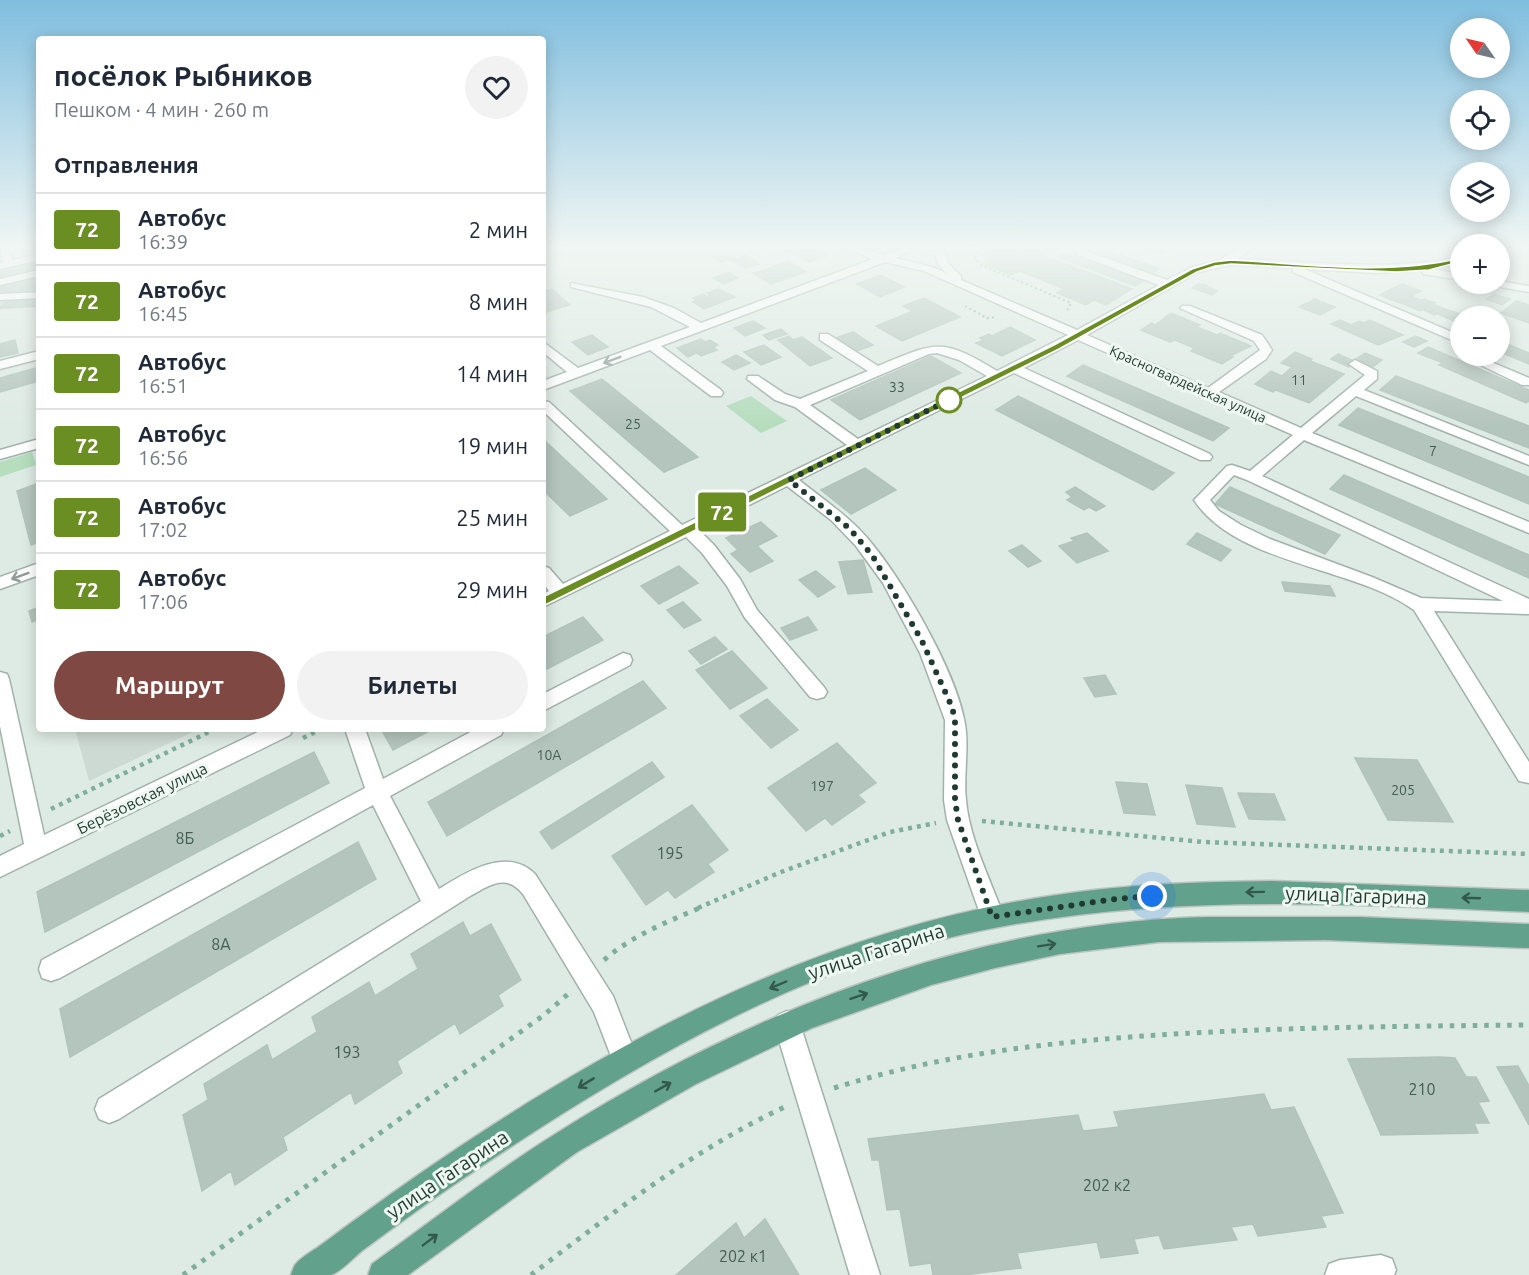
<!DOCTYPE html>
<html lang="ru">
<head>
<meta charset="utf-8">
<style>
  :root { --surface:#fff; --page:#f2f2f3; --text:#1f2937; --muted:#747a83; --line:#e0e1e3; --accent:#7f4843 }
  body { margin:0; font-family:Ubuntu,sans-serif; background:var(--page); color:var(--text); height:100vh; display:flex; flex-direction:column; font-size:22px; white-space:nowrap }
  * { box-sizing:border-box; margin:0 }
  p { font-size:20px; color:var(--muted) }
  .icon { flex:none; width:33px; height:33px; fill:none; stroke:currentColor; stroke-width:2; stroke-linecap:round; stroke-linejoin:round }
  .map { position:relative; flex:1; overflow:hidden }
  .panel { position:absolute; left:36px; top:36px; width:510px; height:696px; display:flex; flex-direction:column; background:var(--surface); border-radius:6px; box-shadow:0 3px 15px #0003 }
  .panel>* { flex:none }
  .badge { padding:0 12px; border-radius:4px; font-size:21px; line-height:39px }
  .needle { width:39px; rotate:304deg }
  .buttons { position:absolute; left:1450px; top:18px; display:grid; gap:12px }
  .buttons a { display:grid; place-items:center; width:60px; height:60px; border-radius:50%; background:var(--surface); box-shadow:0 3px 15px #0003; font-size:30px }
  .you { position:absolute; width:30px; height:30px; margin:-15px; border:4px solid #fff; border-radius:50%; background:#1a73e8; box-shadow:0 0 0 9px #1a73e833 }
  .map>.badge { position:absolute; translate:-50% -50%; box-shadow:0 0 0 3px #fff }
  h2 { padding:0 18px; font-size:22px; line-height:54px }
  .round { display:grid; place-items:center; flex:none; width:63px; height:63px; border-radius:32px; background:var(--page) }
  .summary { display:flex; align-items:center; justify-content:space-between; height:102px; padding:0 18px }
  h1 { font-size:28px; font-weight:700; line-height:45px }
  .button { display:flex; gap:12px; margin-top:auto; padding:12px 18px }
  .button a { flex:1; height:69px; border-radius:36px; background:var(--accent); color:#fff; font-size:24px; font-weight:700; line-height:69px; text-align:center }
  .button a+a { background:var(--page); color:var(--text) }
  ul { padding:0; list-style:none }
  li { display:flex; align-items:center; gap:18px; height:72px; padding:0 18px; border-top:2px solid var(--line) }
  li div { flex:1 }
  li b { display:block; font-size:22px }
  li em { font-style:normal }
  li .badge { min-width:66px; font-weight:700; text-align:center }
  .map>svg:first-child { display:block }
  .built { fill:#cddad3 }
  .green { fill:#b6ddbe }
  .building { fill:#b4c5bd; stroke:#b1c4bb; stroke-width:1.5 }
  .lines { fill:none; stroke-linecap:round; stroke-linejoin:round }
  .minor-casing { stroke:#a1b2ab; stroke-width:3 }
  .major-casing { stroke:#bcc4c1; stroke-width:3 }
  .path-far2 { stroke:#7eaf9c; stroke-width:2; stroke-dasharray:2 3; stroke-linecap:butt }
  .path-far1 { stroke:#7eaf9c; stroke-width:4.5; stroke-dasharray:4 5; stroke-linecap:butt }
  .path { stroke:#7eaf9c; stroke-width:5; stroke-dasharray:4.5 7; stroke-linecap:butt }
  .minor { fill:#fff; fill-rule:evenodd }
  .major { fill:#62a18c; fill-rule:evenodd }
  .oneway { stroke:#8f9c98 }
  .oneway2 { stroke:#33594c }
  .line { fill:#6b8e23; stroke:#fff; stroke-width:1.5 }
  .walk { stroke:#1f3a31; stroke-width:6; stroke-dasharray:0 10.8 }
  .stop-dot { fill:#fff; stroke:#6b8e23; stroke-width:3 }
  .labels { text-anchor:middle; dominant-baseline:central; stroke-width:6; stroke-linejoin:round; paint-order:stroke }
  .number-label { font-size:14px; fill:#445d54 }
  .far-street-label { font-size:14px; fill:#1f3a31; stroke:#eff7f2 }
  .street-label { font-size:16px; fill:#1f3a31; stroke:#eff7f2 }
  .near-number-label { font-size:16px; fill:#445d54 }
  .near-street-label { font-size:20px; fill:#1f3a31; stroke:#eff7f2 }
</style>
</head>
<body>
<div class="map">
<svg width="1529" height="1275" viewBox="0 0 1529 1275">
  <rect width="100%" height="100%" fill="#deeae4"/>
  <path class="built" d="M39,261V307L0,310V268Z
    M75,729H199L89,781Z"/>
  <path class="green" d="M751,396L787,421L761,433L726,406Z
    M32,452L36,465L0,477V462Z"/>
  <path class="building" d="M19,246H39V250L23,254Z
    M797,246H811L829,255L809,262L786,250Z
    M1000,246H1018L1132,289L1106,305L1094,300L1086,305L1057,293L1065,289L1020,271L1011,275L983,264L992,260L981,255Z
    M1018,246H1059L1042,255Z
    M1137,246H1171L1173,247L1159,254Z
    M1101,248L1160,269L1151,274L1093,252Z
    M722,251L733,258L721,262L711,255Z
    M1066,253L1144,281L1135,286L1058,257Z
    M745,255L759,264L746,268L732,260Z
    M788,262L806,272L771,284L753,273Z
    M39,263V269L0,279V272Z
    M728,272L738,278L724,284L713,278Z
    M881,275L904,287L880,297L857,284Z
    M35,276H39V289L0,292V286L27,282Z
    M1198,284L1205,285L1217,291L1212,295L1192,288Z
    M1402,284L1421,291L1414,295L1395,287Z
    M1395,287L1414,295L1399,303L1380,295Z
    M552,289L570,305L543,313V292Z
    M718,289L735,297L704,309L693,302L696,300L693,298L703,294L707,297L711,295L707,293Z
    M1494,294L1510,299L1502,305L1486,299Z
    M1413,297L1421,300L1424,299L1435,303L1420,311L1401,303Z
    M39,298V306L0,308L7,300Z
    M924,298L960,317L902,341L876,326L913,311L903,306Z
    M1315,299L1335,307L1320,315L1299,307Z
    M1516,301L1529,305V323L1501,313Z
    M1435,305L1446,309L1434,315L1424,310Z
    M1448,310L1465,316H1461V324L1438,314Z
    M1171,313L1200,325L1197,327L1217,335L1220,333L1251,346L1230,356L1233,357L1222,364L1191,351L1194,348L1175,340L1170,342L1141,330L1152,323L1155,325Z
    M1340,320L1351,325L1359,321L1364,323L1370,320L1403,335L1378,345L1331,324Z
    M753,321L765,328L745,336L734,328Z
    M1010,327L1035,340L1002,356L976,343L984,340L980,338L989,334L992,336Z
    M781,329L787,334L769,340L763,335Z
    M853,332L873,345L857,351L836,338Z
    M592,335L608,347L588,355L572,342Z
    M789,336L793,340L802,337L832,358L810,366L778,340Z
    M1415,336L1427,341L1414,347L1403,342Z
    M701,339L705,342L710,340L718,345L713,347L717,350L701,356L685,345Z
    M15,340L18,353L0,357V344Z
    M1500,341L1529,353V364L1500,352Z
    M685,345L696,353L688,357L677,348Z
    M764,345L781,357L761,365L744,352Z
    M1428,347L1529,390V401L1526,403L1439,365L1443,363L1418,353Z
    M1295,352L1312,359L1310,361L1344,374L1309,403L1276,390L1273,392L1255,384L1271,371L1282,376L1292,367L1281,363Z
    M1365,353L1382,360L1373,367L1355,360Z
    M1338,354L1356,362L1349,367L1331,359Z
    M736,355L750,363L734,370L722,362Z
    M931,356L961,373L860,420L831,400Z
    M1083,365L1229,428L1213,441L1067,376Z
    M39,367V381L0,392V378Z
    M1396,376L1529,426V448L1380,390Z
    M602,379L698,457L664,472L570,391Z
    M1018,396L1174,473L1153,490L996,410Z
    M1358,408L1529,477V504L1339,425Z
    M543,439L607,499L570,516L543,490Z
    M865,468L896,490L851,514L821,490Z
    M1344,475L1529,555V578L1330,489Z
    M39,483V542L31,545L17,491Z
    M1075,487L1105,506L1096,511L1089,507L1084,510L1067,500L1072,497L1066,492Z
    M1230,487L1340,535L1325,554L1215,504Z
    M761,522L777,536L757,546L773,561L750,572L731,554L738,550L726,538Z
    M1087,533L1108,551L1077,563L1059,546L1074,541L1071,538Z
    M1197,533L1231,550L1221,561L1187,544Z
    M1022,545L1041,561L1028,567L1009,551Z
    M863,560L872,592L848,594L839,562Z
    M679,566L698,583L659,604L641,586Z
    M816,571L835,587L818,597L799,580Z
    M1282,582L1330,586L1335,596L1285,591Z
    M683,602L701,620L684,628L667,610Z
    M39,607V619L32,622L29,611Z
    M583,617L603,640L543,671V637Z
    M808,617L817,630L790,640L781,628Z
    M715,637L727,649L701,664L689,651Z
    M732,651L767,688L730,709L696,670Z
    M1105,675L1116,694L1095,697L1084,678Z
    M643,681L666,708L447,836L428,802Z
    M767,699L798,730L771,748L740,716Z
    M381,729H433L393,750Z
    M837,743L876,783L858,795L865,802L832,825L825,818L806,831L768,788Z
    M314,752L329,783L45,932L37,892Z
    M1355,758L1417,760L1453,822L1388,820Z
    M652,762L664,777L552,849L540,832Z
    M1116,782L1147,784L1155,815L1124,813Z
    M1186,785L1222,788L1235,827L1197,824Z
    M1238,793L1274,794L1285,820L1249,819Z
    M692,805L728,850L708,864L714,872L675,898L668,890L646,905L612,856Z
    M358,842L376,879L70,1057L60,1009Z
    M463,922L470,936L491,924L521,980L498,995L503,1006L460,1034L455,1023L397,1061L402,1073L355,1104L351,1092L283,1137L287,1150L235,1185L231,1171L202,1191L183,1115L208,1100L204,1084L267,1045L272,1060L317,1032L312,1017L369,982L375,996L418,969L411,954Z
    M1440,1057L1455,1058L1466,1077H1476L1489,1101L1478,1102L1489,1123H1474L1478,1133L1381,1135L1348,1059Z
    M1518,1066L1529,1086V1125L1497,1067Z
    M1264,1094L1271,1110L1294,1107L1343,1213L1321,1216L1326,1227L1258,1236L1253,1224L1231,1227L1237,1240L1164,1249L1159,1235L1134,1239L1138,1253L1101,1258L1097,1242L1017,1253L1021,1268L964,1275H933L931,1263L910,1266L900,1209L887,1210L879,1160H872L868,1139L1078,1115L1083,1131L1119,1127L1114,1112Z
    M765,1219L799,1275H676L736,1223L744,1238Z"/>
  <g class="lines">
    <g class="minor-casing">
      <path id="minor" d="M0,246H6L13,260L39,254V260L0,269V263L3,262Z
        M840,246H855L884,255L907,246H922L895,258L932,267L946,273L938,264L933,246H943L948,263L961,276V280L1077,330L1159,285L1078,255L1072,246H1082L1086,251L1167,280L1190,268L1219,260L1244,246H1256L1237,259C1313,261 1386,272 1461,257V263L1431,269L1461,274V280L1423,274V270L1376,273L1304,269L1461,336V344L1293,272V268L1231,265L1198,272L1087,335L1208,388L1260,350L1254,341L1180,308L1182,306H1190L1262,335L1272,350L1266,359L1219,392L1301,428L1365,375L1349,364L1355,360L1377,371V379L1364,390L1529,456V465L1356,396L1312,433L1529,522V533L1304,440L1262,476L1529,599V614H1527L1434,611L1529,762V783L1519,781L1414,610C1353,566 1237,565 1194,500L1197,497L1227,466L1232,465L1250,471L1293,435L1078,340L1024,368L1210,454L1212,457L1210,460H1200L1014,373L799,480C819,496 841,511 859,529C896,567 954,667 964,719C970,745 963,774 966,800C969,838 991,881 1004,917L1000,925L992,928L984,925L947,820L944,800L945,720L920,653L883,583L856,546L831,520L787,486L699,530L714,545L740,579L757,610L824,687L827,692L824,697L817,699L810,697L745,618L727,586L702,553L686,537L543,607V594L549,591L543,583V566L549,568L563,584L670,531L543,411V401L549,402L682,525L847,445L795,407L775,400L747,379L748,376H758L785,394L800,399L868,371L820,340V334H828L878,366C936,342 941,337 997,371L1068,335L924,271L885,262L661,346L721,390L723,393L721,396H711L650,350L543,390V381L567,372L543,352V342L578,368L690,327L651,307L571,287V283L643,297L674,308L701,323L873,259ZM937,353L959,360L987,376L858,439L810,405L929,354ZM1234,475L1247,480L1503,601L1421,598L1372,577L1270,539L1241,525L1219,511L1210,500Z
        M1500,246H1513L1500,252Z
        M39,270V276L0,285V279Z
        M1500,281L1529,286V292L1495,286L1494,284H1500Z
        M39,292V298L0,300V294Z
        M39,351V359L0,369V361Z
        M1462,356H1477L1529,378V385H1522Z
        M39,439V448L0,459V450Z
        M39,563V575L0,589V577Z
        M623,653L630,655L632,660L630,665L543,711V694Z
        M0,672L7,674L9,679L44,835L264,729H293L290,735L0,877V856L24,844L0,726Z
        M345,729H365L383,779L476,729H504L501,735L390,796L439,889C466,872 507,846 535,874L613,996L638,1060L634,1069L625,1073L616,1069L594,1012L523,894C506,873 490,885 470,896L119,1119L109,1123L99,1119L95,1109L99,1099L421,901L373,805L60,978L51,981L42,978L39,969L42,960L365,788Z
        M787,1011L796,1015L800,1024L880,1275H850L774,1024L778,1015Z
        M1381,1255L1392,1259L1396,1270L1394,1275H1325L1329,1264L1340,1260Z"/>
    </g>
    <g class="major-casing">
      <path id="major" d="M1272,881L1529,890V912C1271,900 1028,886 785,993C669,1044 560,1113 455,1184C424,1205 393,1228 363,1250C354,1257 342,1271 331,1275C320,1275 302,1275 291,1275C292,1272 293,1268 295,1265C301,1257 313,1251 321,1245C353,1221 385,1198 418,1175C610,1042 817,931 1050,896C1123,884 1198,882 1272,881Z
        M1208,917H1359L1529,924V948L1325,940L1159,942L1060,954L995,968L931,985L812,1028L696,1084L577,1152L408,1275H368L372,1264C433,1220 493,1173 557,1133C751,1010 977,922 1208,917Z"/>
    </g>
    <path class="path-far2" d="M976,246L975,258L981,265L1071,303L1067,311
      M965,306L987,318L996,317"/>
    <path class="path-far1" d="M303,738L321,729
      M51,809L215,729
      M982,821L1203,842L1529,854
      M0,836L10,831
      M698,908L781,872L890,832L936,823"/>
    <path class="path" d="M604,960C633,935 667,922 702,907
      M834,1088C951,1051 1070,1040 1192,1033C1305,1027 1417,1026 1529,1025
      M183,1275L544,1015L568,994
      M531,1275C610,1215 697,1147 787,1106"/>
    <use href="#minor" class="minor"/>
    <use href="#major" class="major"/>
  </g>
  <defs><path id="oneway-shaft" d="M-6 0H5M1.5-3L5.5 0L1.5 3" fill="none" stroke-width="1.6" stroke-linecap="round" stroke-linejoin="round" transform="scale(1.5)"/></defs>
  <g class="oneway">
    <use href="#oneway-shaft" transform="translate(612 360) rotate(159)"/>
    <use href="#oneway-shaft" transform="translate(20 576) rotate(160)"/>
  </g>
  <g class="oneway2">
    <use href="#oneway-shaft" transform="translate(1255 892) rotate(179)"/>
    <use href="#oneway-shaft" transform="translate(1471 898) rotate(-178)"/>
    <use href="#oneway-shaft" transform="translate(1047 945) rotate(-9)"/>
    <use href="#oneway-shaft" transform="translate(778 985) rotate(157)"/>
    <use href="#oneway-shaft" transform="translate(859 996) rotate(-18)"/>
    <use href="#oneway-shaft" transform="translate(586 1083) rotate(149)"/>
    <use href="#oneway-shaft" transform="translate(663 1087) rotate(-29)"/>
    <use href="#oneway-shaft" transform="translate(430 1240) rotate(-37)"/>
  </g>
  <linearGradient id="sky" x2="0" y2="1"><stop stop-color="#80bedf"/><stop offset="0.58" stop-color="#f0f6f3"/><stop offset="1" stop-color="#f0f6f3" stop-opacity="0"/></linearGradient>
  <rect width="1529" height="425" fill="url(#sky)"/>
  <path class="line" d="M1461,258L1463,261L1429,270L1396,272L1231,264L1215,266L1197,272L1059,349L547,604H539L537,601L539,599L1054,345L1192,269L1214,262L1231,260C1307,264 1386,276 1461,258Z"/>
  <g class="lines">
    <path class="walk" d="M949,400L957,396L789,480L850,529L872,555L922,641L952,707L955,720V800L958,820L992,917L1115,899L1152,896"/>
  </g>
  <circle class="stop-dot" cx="949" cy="400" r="12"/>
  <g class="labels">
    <g class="number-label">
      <text x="1299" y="380">11</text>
      <text x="897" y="387">33</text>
      <text x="633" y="424">25</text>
      <text x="1433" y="451">7</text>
      <text x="549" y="755">10А</text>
      <text x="822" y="786">197</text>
      <text x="1403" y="790">205</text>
    </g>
    <g class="far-street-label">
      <text transform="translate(1188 384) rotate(24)">Красногвардейская улица</text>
    </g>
    <g class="street-label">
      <text transform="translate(142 798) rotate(-26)">Берёзовская улица</text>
    </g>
    <g class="near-number-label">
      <text x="185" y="838">8Б</text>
      <text x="670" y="853">195</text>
      <text x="221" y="944">8А</text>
      <text x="347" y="1052">193</text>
      <text x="1422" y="1089">210</text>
      <text x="1107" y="1185">202 к2</text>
      <text x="743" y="1256">202 к1</text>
    </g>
    <g class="near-street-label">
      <text transform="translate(1356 895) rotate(2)">улица Гагарина</text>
      <text transform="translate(876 951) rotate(-18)">улица Гагарина</text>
      <text transform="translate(447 1174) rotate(-34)">улица Гагарина</text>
    </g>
  </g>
</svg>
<div class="buttons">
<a><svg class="needle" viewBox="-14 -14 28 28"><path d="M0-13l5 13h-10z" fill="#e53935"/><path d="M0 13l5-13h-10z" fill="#747a83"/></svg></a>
<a><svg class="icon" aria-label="locate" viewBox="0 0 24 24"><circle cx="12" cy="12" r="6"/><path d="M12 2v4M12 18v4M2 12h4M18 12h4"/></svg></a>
<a><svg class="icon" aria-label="layers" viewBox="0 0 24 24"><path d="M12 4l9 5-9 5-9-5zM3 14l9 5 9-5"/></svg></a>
<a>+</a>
<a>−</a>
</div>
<div class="you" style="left:1152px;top:896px"></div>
<b class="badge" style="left:722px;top:512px;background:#6b8e23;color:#fff">72</b>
<section class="panel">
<div class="summary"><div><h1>посёлок Рыбников</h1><p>Пешком · 4 мин · 260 m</p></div><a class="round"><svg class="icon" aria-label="heart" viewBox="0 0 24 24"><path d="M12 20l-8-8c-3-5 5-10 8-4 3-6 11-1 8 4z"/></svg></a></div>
<h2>Отправления</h2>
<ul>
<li><span class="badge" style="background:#6b8e23;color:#fff">72</span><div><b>Автобус</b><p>16:39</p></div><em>2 мин</em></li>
<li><span class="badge" style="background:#6b8e23;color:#fff">72</span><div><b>Автобус</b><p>16:45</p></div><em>8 мин</em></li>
<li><span class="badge" style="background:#6b8e23;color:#fff">72</span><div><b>Автобус</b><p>16:51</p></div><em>14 мин</em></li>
<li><span class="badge" style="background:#6b8e23;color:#fff">72</span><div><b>Автобус</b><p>16:56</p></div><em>19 мин</em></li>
<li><span class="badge" style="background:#6b8e23;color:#fff">72</span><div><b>Автобус</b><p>17:02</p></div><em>25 мин</em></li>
<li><span class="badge" style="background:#6b8e23;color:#fff">72</span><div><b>Автобус</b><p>17:06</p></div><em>29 мин</em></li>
</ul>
<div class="button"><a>Маршрут</a><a>Билеты</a></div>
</section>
</div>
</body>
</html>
